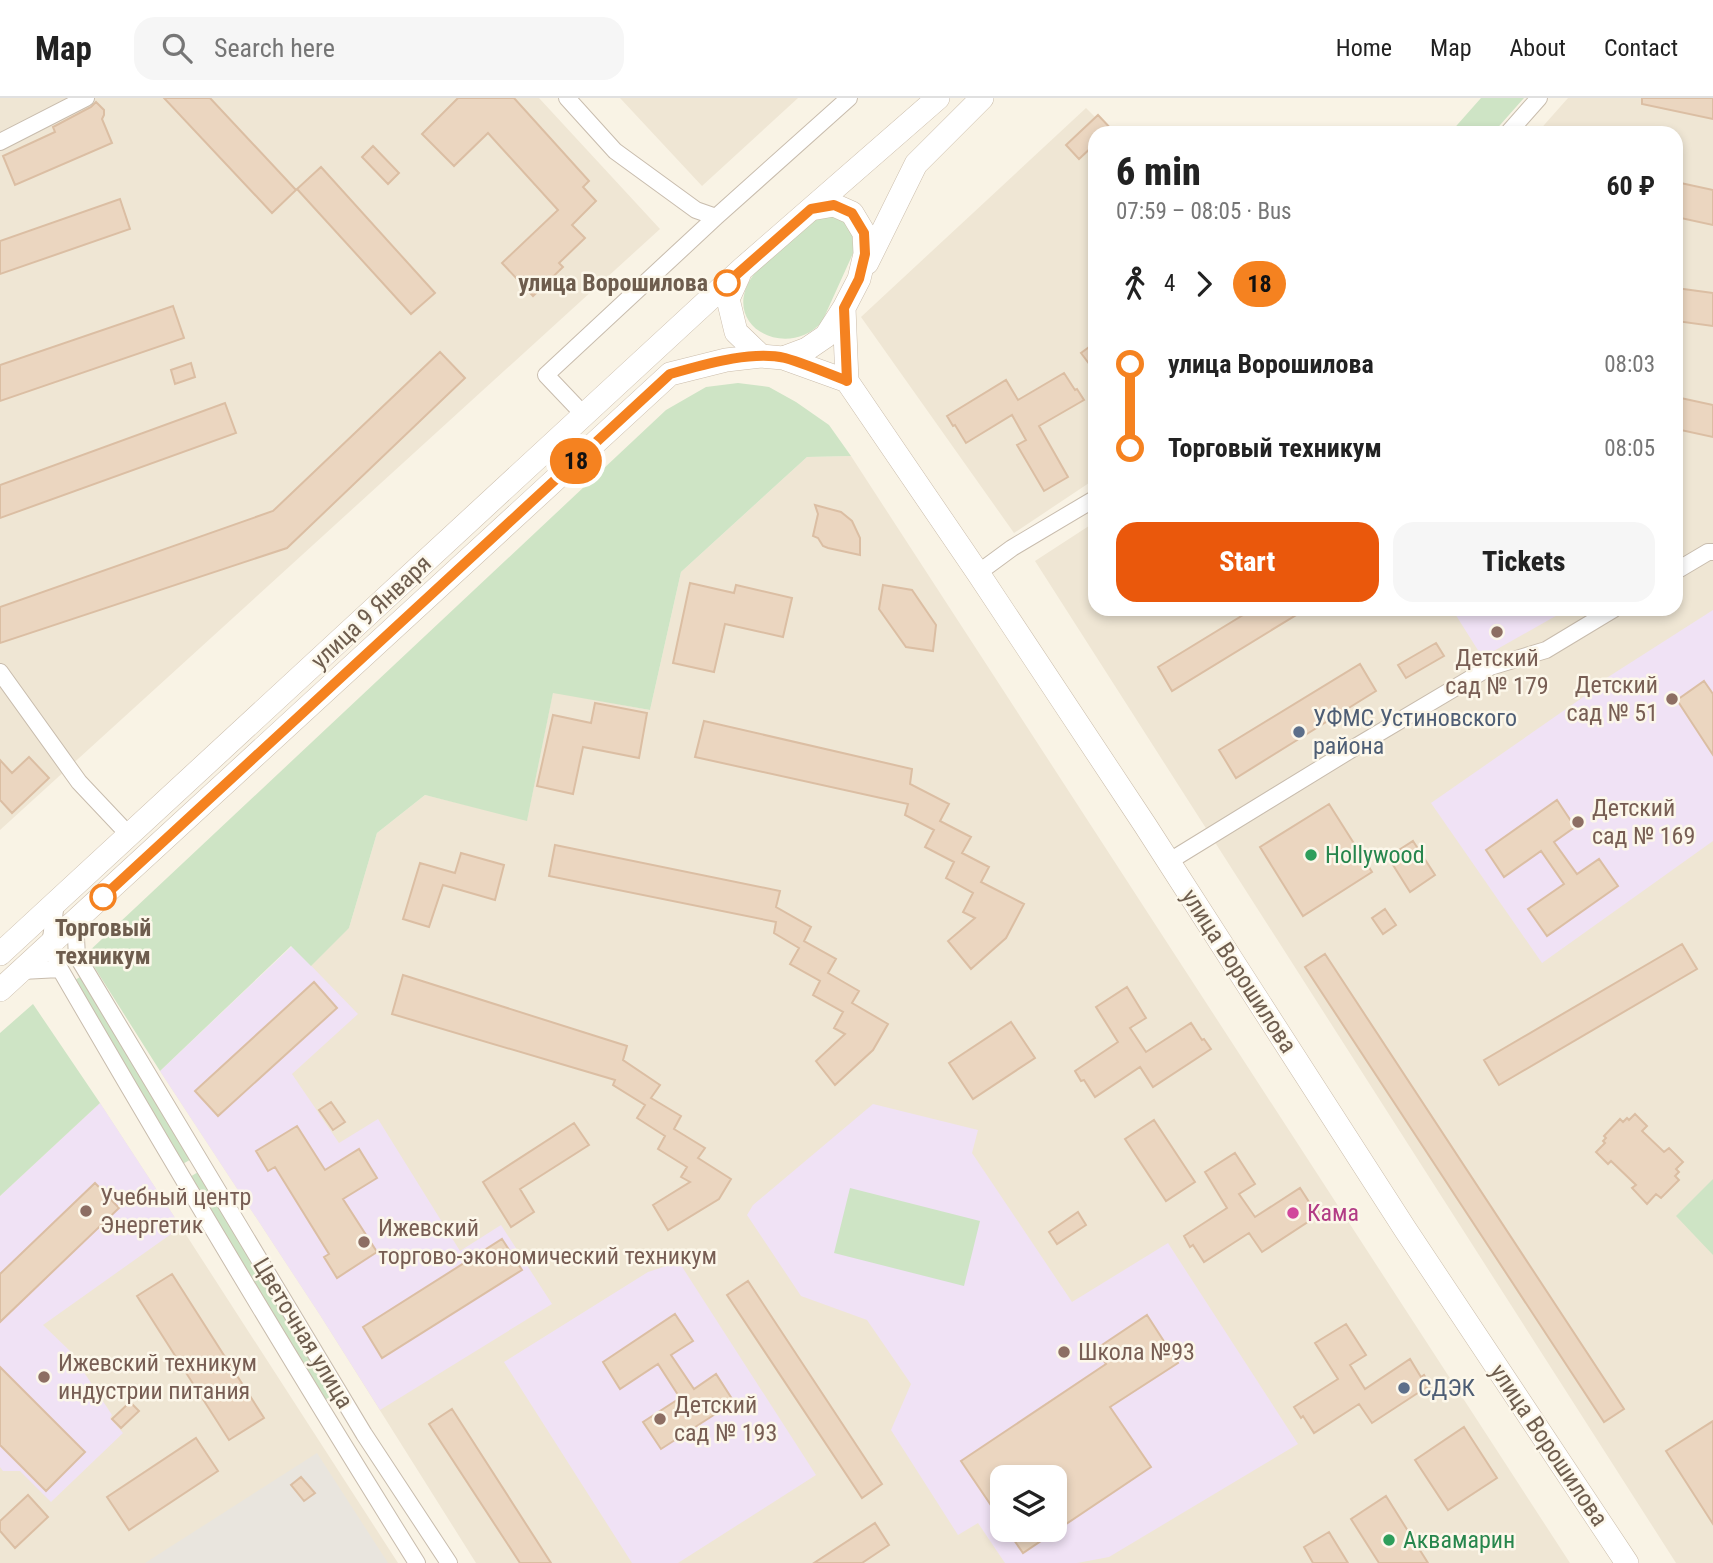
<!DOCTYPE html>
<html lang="en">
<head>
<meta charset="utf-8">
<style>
  :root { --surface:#fff; --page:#f6f6f6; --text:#222; --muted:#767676; --line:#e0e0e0; --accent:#ea580c }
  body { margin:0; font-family:"Roboto Condensed",sans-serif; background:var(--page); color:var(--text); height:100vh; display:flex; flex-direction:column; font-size:26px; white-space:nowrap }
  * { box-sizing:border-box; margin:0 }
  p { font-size:23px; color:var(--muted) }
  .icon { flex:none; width:38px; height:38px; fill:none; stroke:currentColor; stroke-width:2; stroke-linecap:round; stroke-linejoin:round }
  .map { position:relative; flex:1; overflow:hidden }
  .panel { position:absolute; left:1088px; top:28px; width:595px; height:490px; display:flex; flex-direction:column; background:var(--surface); border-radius:21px; box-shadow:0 4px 10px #0003 }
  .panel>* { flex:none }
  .badge { padding:0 14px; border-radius:23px; font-size:24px; line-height:46px }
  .fabs { position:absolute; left:990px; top:1367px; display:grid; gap:14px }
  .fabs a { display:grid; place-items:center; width:77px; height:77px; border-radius:14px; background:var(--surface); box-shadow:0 4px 10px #0003; font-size:35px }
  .map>.badge { position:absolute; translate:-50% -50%; box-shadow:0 0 0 4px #fff }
  .legs { display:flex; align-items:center; gap:10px; height:77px; padding:0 28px; font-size:23px }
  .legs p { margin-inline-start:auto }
  .summary { display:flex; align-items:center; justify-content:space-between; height:119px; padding:0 28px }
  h1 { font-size:38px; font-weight:800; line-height:52px }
  .primary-button { display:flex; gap:14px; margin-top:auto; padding:14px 28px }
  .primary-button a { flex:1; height:80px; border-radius:21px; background:var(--accent); color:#fff; font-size:28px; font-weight:800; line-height:80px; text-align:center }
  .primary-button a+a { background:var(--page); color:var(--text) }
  ul { padding:0 28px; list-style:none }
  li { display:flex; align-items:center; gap:24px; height:84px; font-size:26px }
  li i { display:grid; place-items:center; width:10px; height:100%; margin:0 9px; background:currentColor }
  li i::after { content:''; width:18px; height:18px; margin:-9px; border:5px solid; border-radius:50%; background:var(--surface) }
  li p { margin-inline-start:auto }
  li:first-child i { background:linear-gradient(#0000 50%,currentColor 0) }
  li:last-child i { background:linear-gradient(currentColor 50%,#0000 0) }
  header { display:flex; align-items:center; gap:42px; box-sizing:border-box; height:98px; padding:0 35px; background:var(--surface); border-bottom:2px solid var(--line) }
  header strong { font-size:33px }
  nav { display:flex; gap:38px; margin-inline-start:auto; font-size:24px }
  .search { width:490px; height:63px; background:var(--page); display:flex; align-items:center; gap:18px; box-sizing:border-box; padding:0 24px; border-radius:21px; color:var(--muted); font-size:26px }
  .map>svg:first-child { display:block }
  .residential { fill:#efe6d4; fill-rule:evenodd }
  .industrial { fill:#e9e5de }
  .education { fill:#f0e2f5; fill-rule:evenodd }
  .green { fill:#cee4c5 }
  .building { fill:#ebd6c0; stroke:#dbbea3; stroke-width:2 }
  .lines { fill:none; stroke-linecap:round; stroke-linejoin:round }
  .street-casing { stroke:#c8bcad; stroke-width:18 }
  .secondary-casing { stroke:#cbbdab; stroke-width:24 }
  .street { stroke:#fff; stroke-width:16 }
  .secondary { stroke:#fff; stroke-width:23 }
  .line-1-casing { stroke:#fff; stroke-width:16 }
  .line-1 { stroke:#f58220; stroke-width:10 }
  .stop-1-dot { fill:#fff; stroke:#f58220; stroke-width:3.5 }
  .education-dot { fill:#8d6e63; stroke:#fcf7ea; stroke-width:2.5 }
  .service-dot { fill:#5c6f8a; stroke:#fcf7ea; stroke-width:2.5 }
  .leisure-dot { fill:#2e9e5b; stroke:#fcf7ea; stroke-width:2.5 }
  .hotel-dot { fill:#d1479c; stroke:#fcf7ea; stroke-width:2.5 }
  .labels { text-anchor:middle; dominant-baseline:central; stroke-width:5; stroke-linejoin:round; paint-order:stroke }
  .stop-label { font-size:24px; font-weight:bold; fill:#6e5d4e; stroke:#fcf7ea; text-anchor:end }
  .street-label { font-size:24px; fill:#6e5d4e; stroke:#fcf7ea }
  .education-label { font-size:24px; fill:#785e54; stroke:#fcf7ea; text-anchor:start }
  .service-label { font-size:24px; fill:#4e5e75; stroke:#fcf7ea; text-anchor:start }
  .leisure-label { font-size:24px; fill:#27864d; stroke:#fcf7ea; text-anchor:start }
  .hotel-label { font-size:24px; fill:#b23c85; stroke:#fcf7ea; text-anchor:start }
</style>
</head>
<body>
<header>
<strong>Map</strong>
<div class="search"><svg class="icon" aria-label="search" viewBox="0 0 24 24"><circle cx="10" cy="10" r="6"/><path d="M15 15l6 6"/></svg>Search here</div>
<nav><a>Home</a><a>Map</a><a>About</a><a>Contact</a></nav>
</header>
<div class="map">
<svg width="1713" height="1465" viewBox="0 0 1713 1465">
  <rect width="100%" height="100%" fill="#f9f3e5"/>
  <path class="residential" d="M0,0H539L660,131L0,732Z
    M620,0H798L702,88Z
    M1568,0H1713V1465H1676L1035,463L1095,424L1096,511H1676V35H1537Z
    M1086,10L1111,35H1096L1095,381L1014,435L861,219Z
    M851,358L1570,1465H476L320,1217L160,973L349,830L377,735L425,697L527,722L553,594L650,612L681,474L807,359ZM1003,1379H1055V1432H1003Z
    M100,1005L181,1129L398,1465H0V1098Z"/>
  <path class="industrial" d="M317,1355L388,1465H145Z"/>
  <path class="education" d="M1452,511H1568L1485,558L1481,557Z
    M1713,512V743L1542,865L1431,705L1602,586L1605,581Z
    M292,848L358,916L292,976L339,1045L378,1021L460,1153L501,1127L552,1206L380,1312L320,1217L160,973Z
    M100,1005L181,1129L43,1227L70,1253L112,1317L110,1320L123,1335L51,1404L20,1373H3L0,1369V1098Z
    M873,1006L978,1032L972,1055L1072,1204L1168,1145L1298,1346L1109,1459L1077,1465H1005L978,1425L958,1437L891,1332L911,1286L867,1222L801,1198L747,1117L753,1107ZM1003,1379H1055V1432H1003Z
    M679,1164L816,1377L678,1465H632L504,1264L648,1174Z"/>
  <path class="green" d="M1481,0H1524L1493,35H1450Z
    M832,115L852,128L855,151L822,224C785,265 712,224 758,171L812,123Z
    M738,285L769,289L796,304L829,327L851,358L807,359L681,474L650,612L553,595L527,723L425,697L377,735L349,830L311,868L291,848L160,973L86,856L666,312L706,289Z
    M83,877L193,1060L181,1067L72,884Z
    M33,906L100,1005L0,1098V935Z
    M200,1073L335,1296L323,1303L188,1080Z
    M1713,1081V1157L1676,1118Z
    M850,1090L980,1123L964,1188L834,1155Z"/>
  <path class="building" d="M164,0H210L296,92L272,115Z
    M458,0H514L589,83L583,89L596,103L572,127L585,140L559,165L563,169L533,198L502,165L558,112L488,35L454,68L422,36Z
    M1642,0H1713V21L1642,6Z
    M96,4L104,12V17L102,21L112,45L15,87L3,58L55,34L53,29L91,9Z
    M1098,17L1115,35H1096V45L1079,61L1066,47Z
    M373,48L399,75L388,86L362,59Z
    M321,69L435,195L411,216L297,91Z
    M1676,84L1713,92V127L1676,119Z
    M120,101L130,131L0,176V143Z
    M1676,190L1713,195V228L1676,223Z
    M173,208L184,240L0,303V267Z
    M1096,244V275L1081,255Z
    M440,254L465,280L287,450L0,545V509L273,413Z
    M191,265L195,279L175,286L171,272Z
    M1064,275L1075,292L1077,291L1084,302L1039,328L1068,379L1044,393L1017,347L1026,342L1012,317L966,345L955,327L953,328L947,318L1006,282L1018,302Z
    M1676,299L1713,307V339L1676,331Z
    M225,305L236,335L0,420V387Z
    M815,407L841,414L852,423L860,440V457L828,450L823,448L818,440L813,438L818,416Z
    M690,485L734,495L736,487L792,500L783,539L725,526L714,574L673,565Z
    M883,487L912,492L936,527L933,553L906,549L879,511Z
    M1253,511H1306L1172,593L1158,569Z
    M1436,545L1444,558L1406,580L1398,567Z
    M1360,566L1376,593L1236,680L1219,652Z
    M1704,583L1713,596V657L1677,602Z
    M595,605L647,615L639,660L583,649L573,696L537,688L553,617L591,625Z
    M704,623L912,671L910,686L949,706L940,723L971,739L962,755L989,769L981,784L1024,806L1006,840L971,871L948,843L975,820L963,814L973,795L946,780L954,764L925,749L934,732L905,717L908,706L695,659Z
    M29,659L49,680L12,715L0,702V662L12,675Z
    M1557,702L1575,729L1554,744L1577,776L1599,761L1618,788L1547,838L1528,811L1564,786L1541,753L1504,779L1486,752Z
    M1329,706L1372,774L1303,818L1260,749Z
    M1413,743L1435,777L1410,794L1388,759Z
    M555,747L780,793L776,809L811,829L804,843L836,861L828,875L859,893L852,905L888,926L873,952L835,987L816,963L845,936L834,930L843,914L813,897L820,883L790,866L799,850L774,835L776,824L549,778Z
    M461,755L504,767L495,802L443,787L429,829L403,821L420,765L455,775Z
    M1385,811L1396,827L1383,836L1372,820Z
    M1682,846L1697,871L1499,987L1484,962Z
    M1325,856L1624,1311L1604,1324L1305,869Z
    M403,877L627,948L623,962L660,987L651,1000L681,1018L674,1031L705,1050L698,1060L731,1081L719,1101L668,1132L653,1107L690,1084L681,1079L687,1069L658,1051L665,1038L637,1020L645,1007L613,987L615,982L392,916Z
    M314,884L337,910L218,1018L195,993Z
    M1127,889L1146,920L1130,930L1146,954L1191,925L1202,942L1204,941L1211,951L1153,989L1140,969L1095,999L1084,982L1081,983L1075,973L1118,944L1096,909Z
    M1011,924L1035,960L973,1001L949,965Z
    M331,1004L345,1024L333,1032L319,1012Z
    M1635,1016L1647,1028L1642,1033L1664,1054L1669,1050L1683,1064L1676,1071L1679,1074L1675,1078L1679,1082L1661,1100L1656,1096L1647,1106L1632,1090L1636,1087L1611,1063L1608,1066L1596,1054L1605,1045L1603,1043L1606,1040L1604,1038L1620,1021L1623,1024L1627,1020L1629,1022Z
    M1154,1022L1195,1084L1166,1103L1125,1041Z
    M574,1025L589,1047L520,1091L534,1114L511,1129L483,1084Z
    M297,1028L325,1072L359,1051L377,1080L343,1101L377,1154L337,1180L324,1159L329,1156L275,1069L268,1073L256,1053Z
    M1235,1055L1255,1086L1239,1096L1255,1119L1300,1090L1311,1107L1313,1106L1320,1116L1262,1154L1249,1135L1204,1164L1193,1147L1190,1149L1184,1138L1227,1110L1205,1074Z
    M95,1085L119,1110L0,1224V1176Z
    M1078,1114L1086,1127L1057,1146L1049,1134Z
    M502,1141L522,1172L382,1260L363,1229Z
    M172,1176L264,1320L229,1342L137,1198Z
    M748,1183L882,1386L862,1400L727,1197Z
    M675,1216L693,1243L671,1257L694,1291L716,1276L734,1304L661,1351L643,1324L680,1300L658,1266L620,1291L603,1264Z
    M1147,1217L1178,1265L1110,1309L1151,1369L1023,1455L1007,1432H1055V1379H1003V1425L961,1363L1106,1266L1096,1251Z
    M1346,1226L1366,1257L1350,1267L1365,1291L1410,1261L1421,1279L1424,1277L1430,1287L1372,1325L1359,1306L1314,1335L1303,1318L1301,1320L1294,1309L1338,1281L1315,1245Z
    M0,1269L85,1354L46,1393L0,1347Z
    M130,1304L139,1313L121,1330L112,1321Z
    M452,1311L551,1465H520L429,1326Z
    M1713,1323V1426L1666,1353Z
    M1464,1329L1497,1380L1448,1412L1415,1362Z
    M196,1340L218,1373L129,1432L107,1399Z
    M301,1379L315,1395L304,1403L291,1387Z
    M28,1397L48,1419L15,1450L0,1433V1423Z
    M1386,1398L1428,1465H1379L1351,1421Z
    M875,1425L889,1447L862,1465H814Z
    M1329,1434L1348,1465H1313L1304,1449Z"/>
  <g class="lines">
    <g class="street-casing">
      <path id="street" d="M567,0L615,53L696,112L716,119
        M1508,35L1539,0
        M0,44L86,0
        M584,317L546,277L716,119L849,0
        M1676,473L1708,454H1713
        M978,475L1012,450L1096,400
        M0,574L79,684L129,737
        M1168,764L1357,648L1490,569L1546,552L1614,511
        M56,805L50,847L60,871C176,1071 294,1269 417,1465
        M75,823L77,858L364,1336L449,1465
        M22,873L60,871"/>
    </g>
    <g class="secondary-casing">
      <path id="secondary" d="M867,165L916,66L982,0
        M739,177L728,201L736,234L761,258
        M844,210L847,283L978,475L1145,727L1405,1131L1627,1465
        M783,260L847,283
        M0,856L742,171L938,0
        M0,892L670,276L726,262L761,258L783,260L807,251L826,238L844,210L859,181L865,156L864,135L852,115L834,107L811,111"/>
    </g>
    <use href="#street" class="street"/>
    <use href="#secondary" class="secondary"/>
  </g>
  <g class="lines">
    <g class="line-1-casing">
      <path id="line-1" d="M103,799L670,276C703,267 751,252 785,260C806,266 827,275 847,283L844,210L859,181L865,156L864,135L852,115L834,107L811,111L727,185"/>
    </g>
    <use href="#line-1" class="line-1"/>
  </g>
  <g class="stop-1-dot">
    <circle cx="727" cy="185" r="12"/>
    <circle cx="103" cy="799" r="12"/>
  </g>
  <g class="education-dot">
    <circle cx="1497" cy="534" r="7"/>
    <circle cx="1672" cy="601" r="7"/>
    <circle cx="1578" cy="724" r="7"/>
    <circle cx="86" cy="1113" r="7"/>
    <circle cx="364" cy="1144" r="7"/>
    <circle cx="1064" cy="1254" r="7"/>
    <circle cx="44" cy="1279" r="7"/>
    <circle cx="660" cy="1321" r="7"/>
  </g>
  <g class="service-dot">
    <circle cx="1299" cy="634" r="7"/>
    <circle cx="1404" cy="1290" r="7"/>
  </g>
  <g class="leisure-dot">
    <circle cx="1311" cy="757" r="7"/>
    <circle cx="1389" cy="1442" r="7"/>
  </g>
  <circle class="hotel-dot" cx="1293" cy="1115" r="7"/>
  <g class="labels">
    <g class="stop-label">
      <text x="708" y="185">улица Ворошилова</text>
      <text x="103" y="830" text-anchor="middle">Торговый<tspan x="103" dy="28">техникум</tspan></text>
    </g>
    <g class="street-label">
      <text transform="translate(371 514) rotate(-43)">улица 9 Января</text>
      <text transform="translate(1239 873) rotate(57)">улица Ворошилова</text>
      <text transform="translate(303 1235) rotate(59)">Цветочная улица</text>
      <text transform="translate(1549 1347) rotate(56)">улица Ворошилова</text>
    </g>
    <g class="education-label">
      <text x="1497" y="560" text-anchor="middle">Детский<tspan x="1497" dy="28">сад № 179</tspan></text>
      <text x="1658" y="587" text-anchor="end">Детский<tspan x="1658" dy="28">сад № 51</tspan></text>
      <text x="1592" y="710">Детский<tspan x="1592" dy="28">сад № 169</tspan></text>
      <text x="100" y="1099">Учебный центр<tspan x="100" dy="28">Энергетик</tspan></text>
      <text x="378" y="1130">Ижевский<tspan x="378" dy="28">торгово-экономический техникум</tspan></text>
      <text x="1078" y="1254">Школа №93</text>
      <text x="58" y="1265">Ижевский техникум<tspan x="58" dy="28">индустрии питания</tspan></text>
      <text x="674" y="1307">Детский<tspan x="674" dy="28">сад № 193</tspan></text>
    </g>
    <g class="service-label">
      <text x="1313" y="620">УФМС Устиновского<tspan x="1313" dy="28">района</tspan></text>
      <text x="1418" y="1290">СДЭК</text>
    </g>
    <g class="leisure-label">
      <text x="1325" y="757">Hollywood</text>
      <text x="1403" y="1442">Аквамарин</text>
    </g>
    <g class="hotel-label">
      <text x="1307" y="1115">Кама</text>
    </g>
  </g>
</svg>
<div class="fabs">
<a><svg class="icon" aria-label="layers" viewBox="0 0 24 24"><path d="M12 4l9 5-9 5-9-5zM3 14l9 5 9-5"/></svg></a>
</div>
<b class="badge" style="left:576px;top:363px;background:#f58220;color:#111">18</b>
<section class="panel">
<div class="summary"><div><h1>6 min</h1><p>07:59 – 08:05 · Bus</p></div><b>60 ₽</b></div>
<div class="legs"><svg class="icon" aria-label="walk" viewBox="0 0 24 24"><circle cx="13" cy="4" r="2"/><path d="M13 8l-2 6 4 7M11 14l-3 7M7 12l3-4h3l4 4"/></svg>4<svg class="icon" aria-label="forward" viewBox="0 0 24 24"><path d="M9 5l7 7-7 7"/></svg><b class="badge" style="background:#f58220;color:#111">18</b></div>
<ul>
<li><i style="color:#f58220"></i><b>улица Ворошилова</b><p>08:03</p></li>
<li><i style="color:#f58220"></i><b>Торговый техникум</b><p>08:05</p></li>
</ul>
<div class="primary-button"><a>Start</a><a>Tickets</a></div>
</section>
</div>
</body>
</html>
